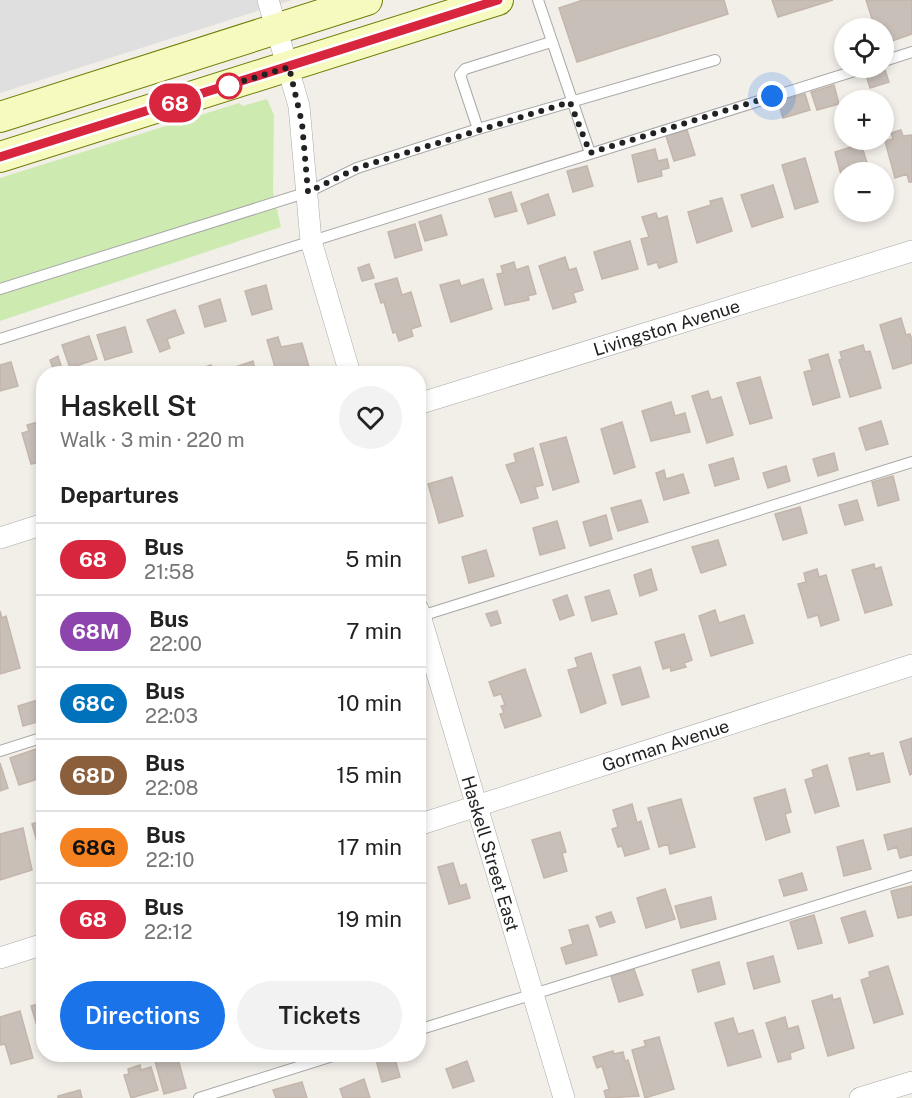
<!DOCTYPE html>
<html lang="en">
<head>
<meta charset="utf-8">
<style>
  :root { --surface:#fff; --page:#f2f2f2; --text:#222; --muted:#767676; --line:#e0e0e0; --accent:#1a73e8 }
  body { margin:0; font-family:"Public Sans",sans-serif; background:var(--page); color:var(--text); height:100vh; display:flex; flex-direction:column; font-size:22px; white-space:nowrap }
  * { box-sizing:border-box; margin:0 }
  p { font-size:20px; color:var(--muted) }
  .icon { flex:none; width:33px; height:33px; fill:none; stroke:currentColor; stroke-width:2; stroke-linecap:round; stroke-linejoin:round }
  .map { position:relative; flex:1; overflow:hidden }
  .side { position:absolute; left:36px; top:366px; width:390px; height:696px; display:flex; flex-direction:column; background:var(--surface); border-radius:24px; box-shadow:0 3px 9px #0003 }
  .side>* { flex:none }
  .badge { padding:0 12px; border-radius:20px; font-size:21px; line-height:39px }
  .controls { position:absolute; left:834px; top:18px; display:grid; gap:12px }
  .controls a { display:grid; place-items:center; width:60px; height:60px; border-radius:50%; background:var(--surface); box-shadow:0 3px 9px #0003; font-size:30px }
  .you { position:absolute; width:30px; height:30px; margin:-15px; border:4px solid #fff; border-radius:50%; background:#1a73e8; box-shadow:0 0 0 9px #1a73e833 }
  .map>.badge { position:absolute; translate:-50% -50%; box-shadow:0 0 0 3px #fff }
  h2 { padding:0 24px; font-size:22px; line-height:54px }
  .round { display:grid; place-items:center; flex:none; width:63px; height:63px; border-radius:32px; background:var(--page) }
  .overview { display:flex; align-items:center; justify-content:space-between; height:102px; padding:0 24px }
  h1 { font-size:28px; font-weight:600; line-height:45px }
  .cta { display:flex; gap:12px; margin-top:auto; padding:12px 24px }
  .cta a { flex:1; height:69px; border-radius:36px; background:var(--accent); color:#fff; font-size:24px; font-weight:600; line-height:69px; text-align:center }
  .cta a+a { background:var(--page); color:var(--text) }
  ul { padding:0; list-style:none }
  li { display:flex; align-items:center; gap:18px; height:72px; padding:0 24px; border-top:2px solid var(--line) }
  li div { flex:1 }
  li b { display:block; font-size:22px }
  li em { font-style:normal }
  li .badge { min-width:66px; font-weight:700; text-align:center }
  .map>svg:first-child { display:block }
  .residential { fill:#e0dfdf }
  .grass { fill:#cdebb0 }
  .building { fill:#c7bfb8; stroke:#c4b6ab; stroke-width:1.5 }
  .lines { fill:none; stroke-linecap:round; stroke-linejoin:round }
  .service-casing { stroke:#a9a9a9; stroke-width:12 }
  .minor-casing { stroke:#a9a9a9; stroke-width:22 }
  .secondary-casing { stroke:#707d05; stroke-width:32 }
  .service { stroke:#fff; stroke-width:10 }
  .minor { stroke:#fff; stroke-width:21 }
  .secondary { stroke:#f7fabf; stroke-width:30 }
  .line-casing { stroke:#fff; stroke-width:14 }
  .line { stroke:#d7263d; stroke-width:9 }
  .walk { stroke:#222; stroke-width:6; stroke-dasharray:0 10.8 }
  .stop-dot { fill:#fff; stroke:#d7263d; stroke-width:3 }
  .labels { text-anchor:middle; dominant-baseline:central; stroke-width:4.5; stroke-linejoin:round; paint-order:stroke }
  .street-label { font-size:18px; fill:#222; stroke:#fff }
</style>
</head>
<body>
<div class="map">
<svg width="912" height="1098" viewBox="0 0 912 1098">
  <rect width="100%" height="100%" fill="#f2efe9"/>
  <path class="residential" d="M0,0H292L0,93Z"/>
  <path class="grass" d="M267,99L274,115L273,192L281,227L0,321V178L239,103L243,106Z"/>
  <path class="building" d="M583,0H724L728,14L577,62L559,8Z
    M772,0H833L778,17Z
    M866,0H912V34L884,44V28H875Z
    M885,70L889,82L870,88L866,75Z
    M834,85L839,104L817,110L811,92Z
    M805,94L810,110L783,118L778,101Z
    M687,130L695,155L674,161L666,136Z
    M901,130L903,136L912,135V182H909L907,174L895,178L885,141L893,139L891,133Z
    M861,144L870,172H844V186L835,152Z
    M655,149L658,161L667,159L669,168L661,170L662,176L638,182L632,155Z
    M805,158L818,202L795,209L782,165Z
    M587,166L593,186L573,192L567,171Z
    M773,185L783,217L752,227L741,195Z
    M511,192L517,211L495,217L489,199Z
    M548,194L555,215L528,224L521,204Z
    M722,198L732,231L697,243L688,212L711,205L710,201Z
    M656,213L658,219L667,216L677,262L659,268L657,262L648,265L641,239L649,237L642,217Z
    M441,215L447,235L425,241L419,222Z
    M415,224L422,250L395,258L388,232Z
    M630,241L638,269L602,279L594,252Z
    M565,257L569,270L576,268L583,290L573,293L576,302L553,309L539,266Z
    M514,262L516,270L528,266L536,294L528,296L529,300L505,305L497,274L503,273L501,266Z
    M369,264L374,278L362,281L358,268Z
    M397,278L402,295L411,292L421,326L411,329L413,336L399,341L396,332L393,333L384,302L381,303L375,284Z
    M483,279L492,309L451,322L440,285L459,280L461,286Z
    M266,285L272,309L252,315L245,291Z
    M220,299L226,321L205,327L199,306Z
    M175,310L184,333L167,339L170,348L160,352L147,320Z
    M901,318L906,335L910,334L912,340V363L893,369L880,325Z
    M125,327L132,352L105,360L97,335Z
    M89,336L97,359L70,368L62,345Z
    M278,337L281,347L302,343L311,374H277L267,340Z
    M863,345L865,352L870,351L881,388L850,397L839,360L842,359L840,352Z
    M828,354L840,397L813,405L804,372L812,370L809,360Z
    M58,356L62,369L54,371L50,360Z
    M253,361L256,374H222L221,372Z
    M11,362L18,386L0,391V365Z
    M211,365L213,374H183Z
    M760,377L772,418L750,424L737,383Z
    M708,391L711,400L721,397L733,435L707,443L692,396Z
    M671,402L675,416L685,413L690,432L651,441L642,411Z
    M42,421L44,461L31,464L22,433L29,431L27,425Z
    M881,421L888,444L866,450L859,428Z
    M622,422L635,467L614,474L601,429Z
    M566,437L579,482L553,490L540,444Z
    M533,448L543,485L535,487L538,498L521,503L506,465L516,462L514,454Z
    M834,453L838,470L818,476L813,459Z
    M733,458L739,479L715,486L709,465Z
    M786,466L790,481L768,488L763,473Z
    M664,470L666,479L683,474L689,493L664,500L656,473Z
    M893,476L899,500L878,506L872,482Z
    M452,477L463,516L439,523L428,484Z
    M641,500L648,522L618,531L611,508Z
    M857,500L863,520L845,525L839,505Z
    M800,507L807,533L783,540L775,514Z
    M606,515L612,539L590,546L583,522Z
    M557,521L565,548L540,555L533,528Z
    M718,540L726,565L701,573L692,547Z
    M486,550L494,576L469,583L462,557Z
    M874,564L875,569L881,567L892,605L865,613L852,570Z
    M651,569L657,590L640,596L634,575Z
    M817,569L819,577L826,575L839,620L821,626L818,615L808,618L798,584L806,582L804,573Z
    M609,590L617,614L592,621L585,597Z
    M567,595L574,615L560,620L553,600Z
    M715,610L719,623L744,615L753,643L711,656L699,616Z
    M0,611L2,618L6,616L20,668L0,674Z
    M497,611L501,623L491,626L486,614Z
    M684,634L692,660L684,663L686,667L671,671L670,667L663,669L655,642Z
    M591,653L606,703L581,713L568,670L578,667L575,658Z
    M640,667L649,697L622,705L613,675Z
    M525,669L541,716L505,728L500,714L504,713L501,706L505,705L501,694L494,696L489,682Z
    M38,700L44,720L23,726L18,706Z
    M912,738V774L910,775L900,742Z
    M36,749L44,777L19,785L10,758Z
    M869,753L870,756L883,753L890,782L857,790L849,758Z
    M0,763L8,788L0,791Z
    M827,765L839,806L815,813L805,780L814,777L812,770Z
    M785,789L791,812L785,814L790,832L766,840L754,798Z
    M681,799L695,847L670,854L668,844L659,847L648,808Z
    M632,804L637,823L641,821L649,849L625,856L622,846L618,847L612,829L618,827L613,810Z
    M44,820V863H43L32,824Z
    M23,828L32,870L0,880V834Z
    M912,828V855L900,858L897,847L888,850L884,835Z
    M560,832L566,852L562,853L567,871L544,878L532,840Z
    M863,840L871,869L844,876L837,847Z
    M453,863L460,886L466,884L470,898L449,904L438,867Z
    M802,873L807,890L784,896L779,880Z
    M912,886V915L898,918L891,891Z
    M665,889L675,919L646,928L637,898Z
    M711,897L716,919L681,928L675,906Z
    M418,901L425,929L418,931Z
    M865,911L873,936L849,943L841,918Z
    M611,912L615,922L600,927L596,917Z
    M814,915L822,943L798,949L790,922Z
    M588,925L597,955L566,964L561,948L573,944L569,930Z
    M773,956L780,982L754,989L747,963Z
    M719,962L725,984L698,992L692,970Z
    M888,966L903,1014L874,1023L861,980L870,977L869,972Z
    M634,969L643,995L619,1002L611,976Z
    M832,995L833,1000L840,998L854,1048L828,1056L812,1001Z
    M44,1002V1049L31,1006Z
    M20,1011L33,1058L11,1064L5,1044L0,1045V1017Z
    M785,1017L788,1029L798,1026L804,1048L790,1053L791,1059L778,1062L766,1023Z
    M733,1018L738,1034L753,1030L761,1057L728,1066L715,1023Z
    M659,1037L674,1089L645,1098L632,1050L646,1046L644,1041Z
    M613,1051L614,1054L623,1052L625,1061L628,1060L639,1096L606,1098L604,1091L609,1089L602,1066L597,1068L593,1057Z
    M177,1055L186,1088L164,1094L155,1061Z
    M394,1055L400,1077L382,1082L376,1060Z
    M467,1061L474,1081L453,1088L446,1069Z
    M140,1065L141,1070L151,1067L158,1090L131,1098L124,1075L129,1074L128,1069Z
    M364,1079L370,1098H343L340,1089Z
    M302,1082L307,1098H276L273,1090Z
    M80,1090L82,1098H58V1096Z"/>
  <g class="lines">
    <g class="service-casing">
      <path id="service" d="M538,0L590,153
        M884,61L912,52
        M478,129L460,75L465,69L551,42
        M0,289L308,192L357,168L478,129L715,60
        M0,339L864,68
        M418,617L912,462
        M0,751L44,737
        M418,1030L912,876
        M199,1098L339,1054"/>
    </g>
    <g class="minor-casing">
      <g id="minor">
        <path d="M268,0L299,106L311,241L350,374"/>
        <path id="s1" d="M418,404L912,251"/>
        <path d="M0,538L44,524"/>
        <path id="s2" d="M418,609L564,1098"/>
        <path id="s3" d="M418,825L912,665"/>
        <path d="M0,958L44,944"/>
        <path d="M860,1098L912,1082"/>
      </g>
    </g>
    <g class="secondary-casing">
      <path id="secondary" d="M0,117L367,0
        M0,157L498,0"/>
    </g>
    <use href="#service" class="service"/>
    <use href="#minor" class="minor"/>
    <use href="#secondary" class="secondary"/>
  </g>
  <g class="lines">
    <g class="line-casing">
      <path id="line" d="M0,157L498,0"/>
    </g>
    <use href="#line" class="line"/>
    <path class="walk" d="M229,86L221,88L289,67L302,123L308,192L357,168L570,102L590,153L772,96"/>
  </g>
  <circle class="stop-dot" cx="229" cy="86" r="12"/>
  <g class="labels">
    <g class="street-label">
      <text stroke="none"><textPath href="#s1" startOffset="260">Livingston Avenue</textPath></text>
      <text stroke="none"><textPath href="#s3" startOffset="260">Gorman Avenue</textPath></text>
      <text stroke="none"><textPath href="#s2" startOffset="255">Haskell Street East</textPath></text>
    </g>
  </g>
</svg>
<div class="controls">
<a><svg class="icon" aria-label="locate" viewBox="0 0 24 24"><circle cx="12" cy="12" r="6"/><path d="M12 2v4M12 18v4M2 12h4M18 12h4"/></svg></a>
<a>+</a>
<a>−</a>
</div>
<div class="you" style="left:772px;top:96px"></div>
<b class="badge" style="left:175px;top:103px;background:#d7263d;color:#fff">68</b>
<section class="side">
<div class="overview"><div><h1>Haskell St</h1><p>Walk · 3 min · 220 m</p></div><a class="round"><svg class="icon" aria-label="heart" viewBox="0 0 24 24"><path d="M12 20l-8-8c-3-5 5-10 8-4 3-6 11-1 8 4z"/></svg></a></div>
<h2>Departures</h2>
<ul>
<li><span class="badge" style="background:#d7263d;color:#fff">68</span><div><b>Bus</b><p>21:58</p></div><em>5 min</em></li>
<li><span class="badge" style="background:#8e44ad;color:#fff">68M</span><div><b>Bus</b><p>22:00</p></div><em>7 min</em></li>
<li><span class="badge" style="background:#0072bc;color:#fff">68C</span><div><b>Bus</b><p>22:03</p></div><em>10 min</em></li>
<li><span class="badge" style="background:#8b5e3c;color:#fff">68D</span><div><b>Bus</b><p>22:08</p></div><em>15 min</em></li>
<li><span class="badge" style="background:#f58220;color:#111">68G</span><div><b>Bus</b><p>22:10</p></div><em>17 min</em></li>
<li><span class="badge" style="background:#d7263d;color:#fff">68</span><div><b>Bus</b><p>22:12</p></div><em>19 min</em></li>
</ul>
<div class="cta"><a>Directions</a><a>Tickets</a></div>
</section>
</div>
</body>
</html>
